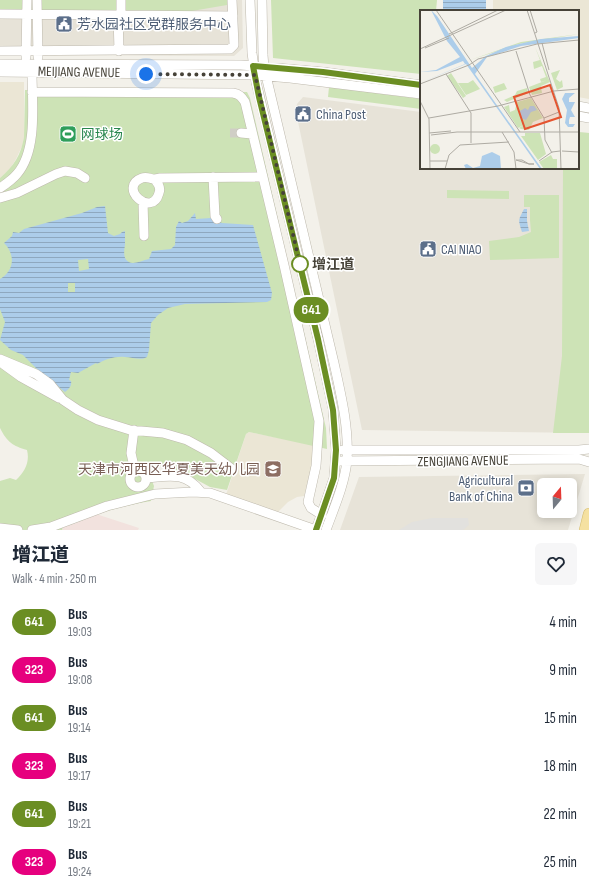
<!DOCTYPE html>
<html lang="en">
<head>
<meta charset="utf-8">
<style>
  :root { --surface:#fff; --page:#f6f6f7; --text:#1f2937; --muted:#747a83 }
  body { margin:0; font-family:"Sofia Sans Condensed","Noto Sans SC",sans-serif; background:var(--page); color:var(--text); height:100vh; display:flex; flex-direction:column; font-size:15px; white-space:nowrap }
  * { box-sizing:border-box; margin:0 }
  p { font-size:13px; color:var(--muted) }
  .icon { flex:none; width:22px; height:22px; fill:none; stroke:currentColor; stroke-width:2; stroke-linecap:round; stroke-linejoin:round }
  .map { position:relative; height:530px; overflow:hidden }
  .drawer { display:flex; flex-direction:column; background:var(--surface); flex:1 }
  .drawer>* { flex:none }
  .badge { padding:0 8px; border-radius:13px; font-size:14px; line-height:26px }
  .needle { width:26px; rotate:19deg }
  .buttons { position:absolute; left:537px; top:478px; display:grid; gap:8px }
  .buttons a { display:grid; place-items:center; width:40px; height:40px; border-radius:6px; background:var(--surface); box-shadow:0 2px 10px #0003; font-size:20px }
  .you { position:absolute; width:20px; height:20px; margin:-10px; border:3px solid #fff; border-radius:50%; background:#1a73e8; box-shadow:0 0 0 6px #1a73e833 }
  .map>.badge { position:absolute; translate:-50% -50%; box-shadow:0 0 0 2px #fff }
  .round { display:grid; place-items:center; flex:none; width:42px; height:42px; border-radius:6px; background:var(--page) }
  .summary { display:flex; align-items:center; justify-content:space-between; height:68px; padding:0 12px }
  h1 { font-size:19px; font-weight:800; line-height:30px }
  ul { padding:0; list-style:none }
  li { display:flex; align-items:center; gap:12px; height:48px; padding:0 12px }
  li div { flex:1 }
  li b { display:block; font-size:15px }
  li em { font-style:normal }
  li .badge { min-width:44px; font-weight:700; text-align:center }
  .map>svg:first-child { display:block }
  .residential { fill:#e7e3d8; fill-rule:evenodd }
  .education { fill:#ebe6d5 }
  .medical { fill:#f2e2de }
  .grass { fill:#cde3b6 }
  .parking { fill:#e2e1de }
  .water { fill:url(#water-rules); fill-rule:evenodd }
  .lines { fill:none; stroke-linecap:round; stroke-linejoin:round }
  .minor-tunnel { stroke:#d0cec6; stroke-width:9; stroke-dasharray:9 4.5; stroke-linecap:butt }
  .minor-casing { stroke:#beb9ad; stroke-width:10 }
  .major-casing { stroke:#d8bf72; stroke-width:12 }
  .minor { stroke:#fff; stroke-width:9 }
  .major { stroke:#f5e1a1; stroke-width:11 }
  .line-casing { stroke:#fff; stroke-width:9 }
  .line { stroke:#6b8e23; stroke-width:6 }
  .walk { stroke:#464238; stroke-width:4; stroke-dasharray:0 7.2 }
  .stop-dot { fill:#fff; stroke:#6b8e23; stroke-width:2 }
  .labels { text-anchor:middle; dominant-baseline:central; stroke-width:3; stroke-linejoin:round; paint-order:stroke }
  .service-label { font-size:14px; fill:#4e5e75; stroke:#fff; text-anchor:start }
  .street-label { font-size:14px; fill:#464238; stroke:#fff }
  .leisure-label { font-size:14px; fill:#27864d; stroke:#fff; text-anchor:start }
  .stop-label { font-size:14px; font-weight:bold; fill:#464238; stroke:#fff; text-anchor:start }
  .education-label { font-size:14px; fill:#785e54; stroke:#fff; text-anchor:end }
  .inset-road { fill:none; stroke:#aeaba3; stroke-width:1 }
  .view { fill:#e5542f; fill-opacity:0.15; stroke:#e5542f; stroke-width:2 }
  .inset-edge { fill:none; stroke:#464238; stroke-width:2 }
</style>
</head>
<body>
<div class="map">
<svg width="589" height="530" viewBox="0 0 589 530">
  <defs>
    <pattern id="water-rules" width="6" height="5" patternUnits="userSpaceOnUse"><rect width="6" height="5" fill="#accdea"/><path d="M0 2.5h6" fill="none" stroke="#8ea8bf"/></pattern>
  </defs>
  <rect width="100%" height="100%" fill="#f3f1ea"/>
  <path class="residential" d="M0,0H242L243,48L234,56L0,55Z
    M303,97L421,112V168H578V132L589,133V433L362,430L296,112L297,104Z
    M585,474L568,530H340L359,477ZM544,485H570V511H544Z"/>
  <path class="education" d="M493,0H589V99L578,97V11H493Z
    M0,82H24V137L23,144L16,159L10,169L0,178Z
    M249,432L314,445V460L304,496L297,497L288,502L278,512L226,495L246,434Z"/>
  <path class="medical" d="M96,514L139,528L138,530H62L63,527L76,523Z"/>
  <path class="grass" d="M0,0H227V5L186,12L0,10Z
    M271,0H437L436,11H421V74L273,58Z
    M329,87L421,99V109L328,97Z
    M25,90L247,92L250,98L326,428L327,449L249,432L246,434L227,490L210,487L186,474L170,471L167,466H152V481L154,486L151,501C133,504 116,508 98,514C86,518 75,524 63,527L62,530H0V481L10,478L16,480C25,472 30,462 27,450C13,446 7,442 0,428V178C14,166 21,155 24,137Z
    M578,132L589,133V433H553L562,356L563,168H578Z
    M447,190L509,191V199L447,198Z
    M524,195H559V258L490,260L489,241L519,237L531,232L530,220V207H524Z"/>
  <path class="parking" d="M432,518H468L469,525L463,530H399L412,522Z"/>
  <path class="water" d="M443,0H486V11H443Z
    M105,206L108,233L114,236L120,234L122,232L125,231C125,236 125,240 125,245C124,251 122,262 133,263C137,263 144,260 149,259L152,251L171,249L175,245L176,227L179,221L182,223L188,221L195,213L196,219L211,218L222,223L253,225L272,293L271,300L267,302L185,304L168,308L158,315L151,323L149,350L147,357C141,361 132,357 125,357C115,356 106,359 97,364L96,363L78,373L71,372L69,380L71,381C72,386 69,389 65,392L38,370L23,355L11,350L0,340L5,322L0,309V279C14,271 16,255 4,243L12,236L13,232L19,233L24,229L82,213L97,207ZM88,259L89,269L79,271L78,260ZM68,283H75V292H68Z
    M524,209H527V221L529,231L522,232C518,219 518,221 524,209Z"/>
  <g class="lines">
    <path class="minor-tunnel" d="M230,133H241"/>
    <g class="minor-casing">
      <path id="minor" d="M37,0L38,57
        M121,0V15
        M250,0L252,53L256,82L318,339L333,409L336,450L334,478L316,530
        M262,0L263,55L264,67L334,363C341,395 349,427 347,460C345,483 334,508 326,530
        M0,14L233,16
        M118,15L119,51
        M0,51L230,49L234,45L232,0
        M26,57L27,0
        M0,64L241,65L323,72L421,85
        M0,72L255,75L290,78L421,94
        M32,92L233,93C239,94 241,96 245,102L284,265L319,421L316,466L308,502L311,508L322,515
        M578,106L589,108
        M578,116L589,118
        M241,133L252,134
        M213,177L215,216L217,219
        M154,179C158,183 161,188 159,193C152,219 117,187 142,178C147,176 150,179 154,179C155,179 160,178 160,178L262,177
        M0,188C6,184 12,180 17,174C38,150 32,102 32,72
        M0,198L17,193L56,174L65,171L77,173L85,178
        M143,202L144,236
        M0,359L36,374L50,384L63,400L78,410L98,420L130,430L163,433L187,440L211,453L232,469
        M3,364L21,377L59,398
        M134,430L131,453L135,471
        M343,450H579L589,449
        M341,461L579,459L589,462
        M130 479a8 8 0 1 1 16 0a8 8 0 1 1-16 0Z
        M146,478C169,476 185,471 201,492
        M0,528L18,530
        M32,530L51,527L107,506L155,494L193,492L210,493L316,530"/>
    </g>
    <g class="major-casing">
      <path id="major" d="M585,530L589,514"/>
    </g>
    <use href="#minor" class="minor"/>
    <use href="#major" class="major"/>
  </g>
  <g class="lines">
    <g class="line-casing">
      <path id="line" d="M316,530L334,478L336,450L333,410L318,339L259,97L253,66L323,72L421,85"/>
    </g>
    <use href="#line" class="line"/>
    <path class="walk" d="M146,74L255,75L300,264"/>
  </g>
  <defs>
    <g id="civic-square" transform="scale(0.9)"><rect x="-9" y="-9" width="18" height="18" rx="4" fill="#5c6f8a" stroke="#fff"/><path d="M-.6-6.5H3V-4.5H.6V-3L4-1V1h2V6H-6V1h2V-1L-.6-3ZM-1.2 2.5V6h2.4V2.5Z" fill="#fff"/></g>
    <g id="stadium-square" transform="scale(0.9)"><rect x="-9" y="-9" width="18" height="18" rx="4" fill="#2e9e5b" stroke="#fff"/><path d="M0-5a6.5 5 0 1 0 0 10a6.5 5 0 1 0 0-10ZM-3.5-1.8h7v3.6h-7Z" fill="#fff"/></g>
    <g id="school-square" transform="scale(0.9)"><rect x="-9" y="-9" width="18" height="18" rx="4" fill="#8d6e63" stroke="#fff"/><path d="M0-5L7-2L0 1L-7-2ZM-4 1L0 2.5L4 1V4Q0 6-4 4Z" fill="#fff"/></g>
    <g id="bank-square" transform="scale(0.9)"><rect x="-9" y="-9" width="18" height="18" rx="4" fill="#5c6f8a" stroke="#fff"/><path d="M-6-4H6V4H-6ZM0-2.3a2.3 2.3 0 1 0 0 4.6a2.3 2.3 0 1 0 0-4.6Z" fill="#fff"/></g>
  </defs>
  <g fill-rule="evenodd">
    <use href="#civic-square" x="64" y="24"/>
    <use href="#civic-square" x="303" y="114"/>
    <use href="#stadium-square" x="68" y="134"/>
    <use href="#civic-square" x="428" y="249"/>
    <use href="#school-square" x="273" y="469"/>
    <use href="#bank-square" x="526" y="488"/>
  </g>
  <circle class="stop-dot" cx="300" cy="264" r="8"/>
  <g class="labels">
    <g class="service-label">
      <text x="77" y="24">芳水园社区党群服务中心</text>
      <text x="316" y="114">China Post</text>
      <text x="441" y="249">CAI NIAO</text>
      <text x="513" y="480" text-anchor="end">Agricultural<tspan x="513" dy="16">Bank of China</tspan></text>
    </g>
    <g class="street-label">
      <text transform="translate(79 72) rotate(1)">MEIJIANG AVENUE</text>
      <text transform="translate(463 461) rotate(-1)">ZENGJIANG AVENUE</text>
    </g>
    <g class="leisure-label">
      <text x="81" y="134">网球场</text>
    </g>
    <g class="stop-label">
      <text x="312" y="264">增江道</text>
    </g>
    <g class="education-label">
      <text x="260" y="469">天津市河西区华夏美天幼儿园</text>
    </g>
  </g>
  <g transform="translate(420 10)">
    <rect width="159" height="159" fill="#f3f1ea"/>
    <path d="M115,37L130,72L121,76L122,83L112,85L109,77L127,70L121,72L120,69L126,67L122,56L114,59L113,52L120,50ZM140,60L136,69L140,72L142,70L143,77L137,80L131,63ZM31,63L46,86L43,88L27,66ZM84,73L87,79L75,83L73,77ZM107,78L108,83L87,92L84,90L95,85L97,81ZM111,88L123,108L113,112L109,120L101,119L99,118L105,114L98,118L84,97L89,95L90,102L95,100L97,92ZM105,123H120L126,144L118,150L101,126H105ZM10 139a5 5 0 1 1 10 0a5 5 0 1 1-10 0ZM131,145L133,149H137V159H124L119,152Z" fill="#cde3b6"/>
    <path d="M159,24L99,34L50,50L101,32ZM53,70L60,79L46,85L38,73H48Z" fill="#cde3b6"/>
    <path d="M11,0L17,6L52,58L66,46L86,37L121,29L159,26V28L101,36L74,45L67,47L55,64L122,159H120L46,54L0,73L45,54L43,51L17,61L0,62L16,60L40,47L27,31ZM145,83H155L149,88V92H155L151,100L155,107H150L149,110V114H155L153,117H148L145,113L147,100L142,89ZM110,96H114L117,100L111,102L106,110L101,108L100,101L105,98L108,100ZM72,142L80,146L81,159H46L44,155L47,154L53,158L60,156L62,146Z" fill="#accdea"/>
    <path class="inset-road" d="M16,0L100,122M107,0L139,98L141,159M110,0L117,22L115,23M29,24L78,0M122,33L129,60M5,38L29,28M0,39L86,0M96,41L110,85L124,108L125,130L132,143M49,55L58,49L117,34L159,30M26,64L51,103V133M0,74L49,55M0,91L9,109L10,159M9,108L78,96L134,81L159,79M124,108L139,102M82,122L94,142L96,159M9,123L31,121M11,125L37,122H159M142,141L159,142M96,150H102L109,154H114H109L96,150M10,151H27M119,151L132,142L140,141M25,159L29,145L40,135L89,132"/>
    <path class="view" d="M130,75L141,107L105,119L94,87Z"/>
    <rect width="159" height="159" class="inset-edge"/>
  </g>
</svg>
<div class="buttons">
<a><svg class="needle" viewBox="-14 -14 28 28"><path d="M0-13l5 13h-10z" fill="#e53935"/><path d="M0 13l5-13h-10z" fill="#747a83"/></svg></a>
</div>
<div class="you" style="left:146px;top:74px"></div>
<b class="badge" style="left:311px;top:310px;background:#6b8e23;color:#fff">641</b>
</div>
<section class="drawer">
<div class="summary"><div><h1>增江道</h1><p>Walk · 4 min · 250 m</p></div><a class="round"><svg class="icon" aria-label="heart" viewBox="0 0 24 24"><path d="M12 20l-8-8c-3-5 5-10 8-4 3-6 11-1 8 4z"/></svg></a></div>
<ul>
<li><span class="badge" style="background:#6b8e23;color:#fff">641</span><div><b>Bus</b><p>19:03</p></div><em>4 min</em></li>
<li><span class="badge" style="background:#e6007e;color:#fff">323</span><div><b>Bus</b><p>19:08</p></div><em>9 min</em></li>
<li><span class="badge" style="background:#6b8e23;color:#fff">641</span><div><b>Bus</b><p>19:14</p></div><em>15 min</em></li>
<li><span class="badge" style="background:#e6007e;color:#fff">323</span><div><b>Bus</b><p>19:17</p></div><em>18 min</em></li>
<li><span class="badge" style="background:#6b8e23;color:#fff">641</span><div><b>Bus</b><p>19:21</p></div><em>22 min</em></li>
<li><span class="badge" style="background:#e6007e;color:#fff">323</span><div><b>Bus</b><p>19:24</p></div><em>25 min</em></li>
</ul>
</section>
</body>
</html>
